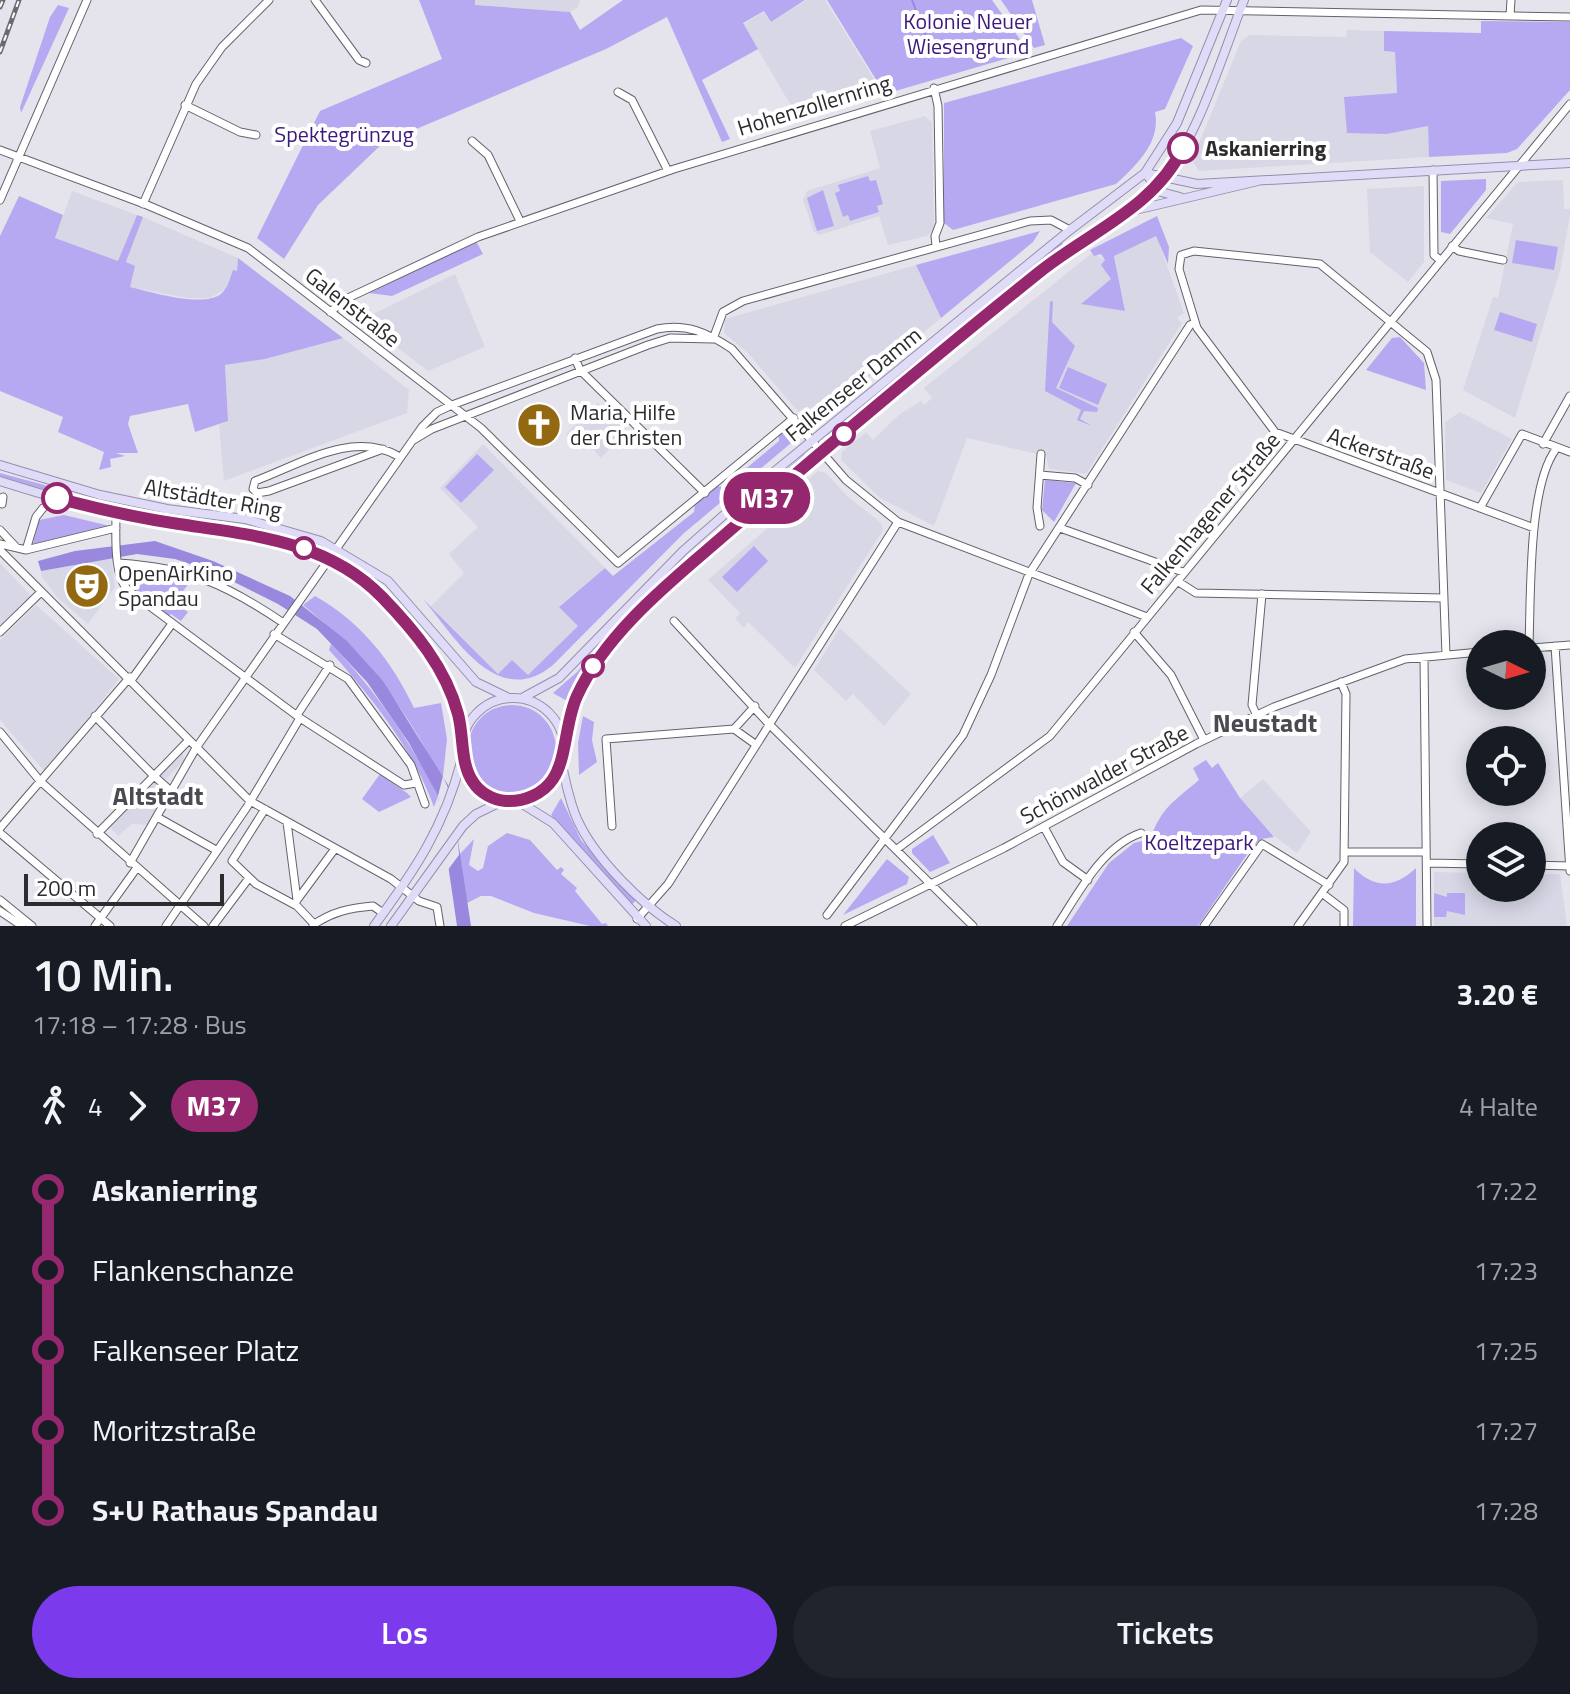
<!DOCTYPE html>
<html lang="de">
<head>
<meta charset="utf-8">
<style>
  :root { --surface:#171b24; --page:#20242c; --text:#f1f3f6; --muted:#9ea1a6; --accent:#7c3aed }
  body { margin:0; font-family:"Titillium Web",sans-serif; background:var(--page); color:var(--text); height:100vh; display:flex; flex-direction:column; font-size:30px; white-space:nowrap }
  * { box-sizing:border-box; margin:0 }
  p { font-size:26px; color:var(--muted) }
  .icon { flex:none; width:44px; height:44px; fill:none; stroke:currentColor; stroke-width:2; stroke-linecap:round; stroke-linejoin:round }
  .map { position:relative; height:926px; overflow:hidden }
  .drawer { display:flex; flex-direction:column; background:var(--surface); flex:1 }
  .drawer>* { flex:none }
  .badge { padding:0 16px; border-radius:26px; font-size:28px; line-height:52px }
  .needle { width:52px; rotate:95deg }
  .buttons { position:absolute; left:1466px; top:630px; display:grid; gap:16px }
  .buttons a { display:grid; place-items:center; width:80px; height:80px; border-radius:50%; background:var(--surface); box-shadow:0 4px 20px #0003; font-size:40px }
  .scale { position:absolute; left:24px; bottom:20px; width:200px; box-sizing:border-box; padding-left:8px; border:4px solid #2c2c2f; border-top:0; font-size:22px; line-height:28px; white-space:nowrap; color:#2c2c2f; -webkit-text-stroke:6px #fff; paint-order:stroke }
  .map>.badge { position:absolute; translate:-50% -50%; box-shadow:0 0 0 4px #fff }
  .legs { display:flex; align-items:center; gap:12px; height:88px; padding:0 32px; font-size:26px }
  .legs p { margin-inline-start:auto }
  .head { display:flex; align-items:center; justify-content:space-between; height:136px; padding:0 32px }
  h1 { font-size:44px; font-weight:600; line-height:60px }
  .action { display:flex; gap:16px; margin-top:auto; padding:16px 32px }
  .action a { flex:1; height:92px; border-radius:48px; background:var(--accent); color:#fff; font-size:32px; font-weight:600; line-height:92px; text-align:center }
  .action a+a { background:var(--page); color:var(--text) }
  ul { padding:0 32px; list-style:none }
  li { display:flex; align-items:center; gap:28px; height:80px; font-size:30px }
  li i { display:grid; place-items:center; width:12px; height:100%; margin:0 10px; background:currentColor }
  li i::after { content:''; width:20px; height:20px; margin:-10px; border:6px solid; border-radius:50%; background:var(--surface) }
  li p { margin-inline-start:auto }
  li:first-child i { background:linear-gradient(#0000 50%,currentColor 0) }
  li:last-child i { background:linear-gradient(currentColor 50%,#0000 0) }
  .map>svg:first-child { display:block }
  .built { fill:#d8d7e6 }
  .green { fill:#b6a9f1 }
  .water { fill:#9988de }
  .pier { fill:#e5e4ed }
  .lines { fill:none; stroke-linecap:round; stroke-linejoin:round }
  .stream { stroke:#9988de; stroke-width:2 }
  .minor-casing { stroke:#63626a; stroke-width:9 }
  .major-casing { stroke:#948fae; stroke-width:10 }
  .minor { stroke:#fff; stroke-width:7 }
  .major { stroke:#e0dcf8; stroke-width:8 }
  .rail-casing { stroke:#69696e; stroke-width:5 }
  .rail { stroke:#fff; stroke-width:2; stroke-dasharray:6; stroke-linecap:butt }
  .line-1-casing { stroke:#fff; stroke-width:18 }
  .line-1 { stroke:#95276e; stroke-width:12 }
  .stop-1-dot { fill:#fff; stroke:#95276e; stroke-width:4 }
  .labels { text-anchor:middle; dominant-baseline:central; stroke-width:8; stroke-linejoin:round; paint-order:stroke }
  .park-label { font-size:22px; fill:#3d197d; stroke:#fff }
  .street-label { font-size:22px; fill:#2c2c2f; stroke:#fff }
  .stop-label { font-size:22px; font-weight:bold; fill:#2c2c2f; stroke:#fff; text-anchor:start }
  .poi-label { font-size:22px; fill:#2c2c2f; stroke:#fff; text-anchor:start }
  .quarter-label { font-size:26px; font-weight:bold; fill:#4b4a52; stroke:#fff }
</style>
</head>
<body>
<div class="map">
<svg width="1570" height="926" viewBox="0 0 1570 926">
  <rect width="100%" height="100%" fill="#e5e4ed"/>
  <path class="built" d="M475,0H580L578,7L570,12L475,5Z
    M807,0H825L884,95L800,121L743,24L764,12L771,22Z
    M1347,30L1384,31V51L1395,52L1397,93L1380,95L1387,134L1428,126L1429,157L1199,171L1192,160L1241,41L1250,35L1346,37Z
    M925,116L932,123L934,228L927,236L888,245L879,216L820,235L814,232L803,200L807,191L880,168L870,131Z
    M1563,180L1564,209H1570V215L1561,267L1515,418L1463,390L1493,297L1498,298L1513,224L1486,218L1518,182Z
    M1424,186V262L1408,282L1370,252L1367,189Z
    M72,191L137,215L119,262L55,238Z
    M143,217L238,258L237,272L233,271L226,289L210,298H187L130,287L126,263Z
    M1156,235L1184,313L1177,318L1182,323L1086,474L1049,469L1046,456L967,438L934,526L880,498L841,460L842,452L866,432L873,440L900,414L921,401L924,405L932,398L924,388L1092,253L1105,260L1112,279L1081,304L1125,310L1114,255Z
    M916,265L941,318L814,423H808L747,352L724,333L725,319Z
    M455,274L485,347L428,371L372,328L370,320L373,314Z
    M343,338L409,390L407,413L224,481L219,425L228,421L225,365L265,359Z
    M598,403L627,431L601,458L586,441L574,445L566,434Z
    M1460,412L1512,439L1481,493L1446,480L1445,422Z
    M483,444L605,568L559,606L578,626L528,675L498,674L431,606L464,573L449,554L478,527L440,488Z
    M818,471L826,473L847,496L881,523L883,530L795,668L748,622L744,628L735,619L740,613L708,580L771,525L764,517Z
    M111,558L115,587L88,624L58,598L42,577L41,571Z
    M0,563L32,597L0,629Z
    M36,605L119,679L45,772L0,720V640Z
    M840,628L911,694L884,726L853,694L846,701L814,670Z
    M182,751L185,760L163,782L168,790L150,825L132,824L118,836L109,826Z
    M1263,779L1311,832L1297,853L1261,826L1240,798Z
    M1434,872L1480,873V888H1532V874H1560L1567,926H1434Z"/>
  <path class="green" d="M419,0H475V5L570,12L580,30L623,0H805L771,22L764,11L743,23L758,49L702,80L730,139L722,142L667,17L606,49L383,143L318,205L284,259L257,238L320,111L442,59Z
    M827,0H992L1029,52L885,94Z
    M1001,0H1032L1045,45L1034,48Z
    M58,5L69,8L21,113L20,107L50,17Z
    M1481,21L1570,22V90L1517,149L1507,153L1429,157L1428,126L1387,134L1347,133L1344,97L1397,93L1395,52L1384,51V31L1481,33Z
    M1181,38L1193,46L1165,109L1155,112C1161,142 1137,165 1116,184L953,230L944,223V103Z
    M868,176L870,181L876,180L883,204L877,206L879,212L850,221L848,215L843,217L835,193L840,191L838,185Z
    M1486,179V190L1450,234L1441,232V181Z
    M823,190L834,226L817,231L807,198Z
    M19,196L63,215L55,238L118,261L137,215L143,217L126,262L135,266L130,287C151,292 203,308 221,294C228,288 230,278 233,270L237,271L238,258L343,338L265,359L225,365L228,421L195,432L188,404L130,416L128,424L138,453H116L125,456L110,459L111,467L99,470L104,452L58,432L63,417L0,391V236Z
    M1157,216L1169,247L1168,264L1156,236L1114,256L1125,311L1081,304L1111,279L1101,265L1105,260L1101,254L1094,256L1090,250Z
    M1040,231L1033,242L941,318L916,265Z
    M1516,240L1558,247L1554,270L1512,263Z
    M476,241L483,254L392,296L369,293Z
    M1060,242L1065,245L830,439L827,435Z
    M1050,301L1053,302L1052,322L1075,346L1056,388L1098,408L1097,412L1084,411L1080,419L1092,426L1077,420L1081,410L1045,391Z
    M1500,312L1537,324L1532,342L1494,330Z
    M1400,337L1424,363L1426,390L1366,370L1392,338Z
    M1068,367L1107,384L1098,405L1059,388Z
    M787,427L797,438L683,534L553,665C497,711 455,637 423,599L498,674L512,660L528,675L578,626L559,607L605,568L613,576L694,512L695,504L716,486L724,487L779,441V433Z
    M477,454L494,470L461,503L445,487Z
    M804,454L807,458L711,538L650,597L647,592Z
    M0,473L129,508L227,524C149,520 74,499 0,476Z
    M1045,480L1076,483L1054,522L1042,510Z
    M64,515L110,526L33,544L39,520Z
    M754,546L768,561L737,592L722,577Z
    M140,572L165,573L186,580L188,576L193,578L174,603L188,612L181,621L171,614L168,616L129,587Z
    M315,596C361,622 392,661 414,708L441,703L447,739L443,776H440C404,704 365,656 303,605Z
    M643,596L646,600L595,657L569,702L553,693L577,672Z
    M331,644C375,690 410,740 438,796L434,807C413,749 370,695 329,650Z
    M468 749a44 44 0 1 1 88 0a44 44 0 1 1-88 0Z
    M583,716L594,722L592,740L597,762L579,775L578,743Z
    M1206,760L1212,768L1218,763L1240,798L1274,837L1261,839L1252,847L1198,926H1067L1109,863L1134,843L1150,839C1162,807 1173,802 1199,780L1193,768Z
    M380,774L407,793L411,797L379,812L362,799Z
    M561,798L581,840L636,900L631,906L551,815Z
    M507,833L530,840L557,870L561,867L564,870L561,874L577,888L575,891L602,924L606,923L608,926H590L534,913L491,896H481L465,904L459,855L474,839L469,865L478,871L483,868L488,846Z
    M933,835L950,863L930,872L912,853V849Z
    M887,859L909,877L907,884L843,915Z
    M1354,868C1374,889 1395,888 1416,868V926H1353Z
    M1434,893L1447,897V893H1465V915L1447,911L1446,917H1434Z"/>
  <path class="water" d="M155,541L213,561L290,596L347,641L383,681L450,788L471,926H457L438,796L409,743L367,682L317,629L278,604L214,572L175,559L137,554L41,571L38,561L75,551Z"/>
  <path class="pier" d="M443,776L455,805L459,855L447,871L438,796Z"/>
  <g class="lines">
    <path class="stream" d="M912,0L928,42"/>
    <g class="minor-casing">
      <path id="minor" d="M315,0L359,60L366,63
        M1510,15L1511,0
        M934,88L938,106L940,223L935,236L936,246
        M618,92L632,100L668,171
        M185,105L240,132L256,135
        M472,141L488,155L520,221
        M0,150L147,205L248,248L481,428L618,563L794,418
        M1433,170L1434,255L1440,260
        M0,200L87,0
        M143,204L196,84L222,47L269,0
        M1452,246L1459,251L1503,260
        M330,312L348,298L478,237L674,169L1201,10L1570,17
        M713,339L723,312L743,301L1030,221L1051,220L1070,230
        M575,358L580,370L705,493
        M412,441L432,429L648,345L670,338L713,339
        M1543,444L1570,396
        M383,449L269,491L257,493L253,489L255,481C301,464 352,430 398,456
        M1040,475L1075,478L1088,485
        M2,504L3,497
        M1480,508L1522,434L1570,452
        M116,513C116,534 113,575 128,590L300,718L404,785L416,783
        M1040,526L1037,508L1041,454
        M1060,528L1183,572
        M0,530L15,546
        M0,544L26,550L116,528
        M0,550L250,801L391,879L419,901L437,907L440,926
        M26,550L36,517L43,508
        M119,563C189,568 224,583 282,622
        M1177,581L1196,593L1444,598
        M674,621L768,723L973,926
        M0,632L41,592
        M1134,632L1171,675L1204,740
        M274,634L348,679L411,765L425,804
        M1529,644C1531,595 1528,486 1556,449
        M1555,646L1570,871
        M1532,648L1570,645
        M1446,655L1436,380L1427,352L1320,264L1194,251L1181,255L1179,269L1197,328L1275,432L1305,443L1534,528
        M1424,657L1427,926
        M132,679L171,625
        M297,715L330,665
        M95,716L154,776L189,740
        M1257,716L1252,705L1262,594
        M734,729L755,706
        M0,732L40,781L204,926
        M265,809L232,861L256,884L297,906L314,924
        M157,817L216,850
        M287,822L297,900
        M612,826L606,739L734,729L755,744
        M1044,827L1063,862L1088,880
        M0,828L130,677
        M0,833L110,926
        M97,834L154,776L171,791
        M897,849L1050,736L1570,104
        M1344,852H1425
        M130,863L196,748L422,427L437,412L452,405L657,329C687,323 708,333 732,349L846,480L898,522L1147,617
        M1427,863L1480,864
        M1532,865L1570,866
        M1323,894L1344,910V926
        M0,900L32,926
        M297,900L334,850
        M0,911L22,926
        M827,915L963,735L991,675L1029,574L1190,325L1195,323
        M637,919L668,884L898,522
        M313,925C332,912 349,908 373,906L383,913
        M95,926L136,869
        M166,926L247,807L300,718
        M213,926L249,878
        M845,926L1004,848L1196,744L1274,707L1405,659L1480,652
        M1057,926C1078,894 1102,846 1141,833
        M1204,926L1262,844L1329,885
        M1298,926L1344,862L1346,694L1341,682"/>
    </g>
    <g class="major-casing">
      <path id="major" d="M1145,173L1197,184L1570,163
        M1145,173L1161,192L1180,197
        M1131,211L1258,181
        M0,465L100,495L167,509L245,519L321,541L388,581L476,682L507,697
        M0,481C38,493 78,505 117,514C172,525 230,526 284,541C375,567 443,649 464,738
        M524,697L559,678L683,551L758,485L1070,230L1145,173L1177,123L1227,0
        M462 749a51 51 0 1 1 102 0a51 51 0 1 1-102 0Z
        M562,745L570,713L585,680L608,648L652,602L768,498L1034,276C1073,245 1119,223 1154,189C1194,151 1223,53 1244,0
        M561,761C566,782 569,802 578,821C595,858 642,905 676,926
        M516,800L553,823L646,926
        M374,926C415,870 445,826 462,758
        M391,926L463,826L476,814L503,801"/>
    </g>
    <use href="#minor" class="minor"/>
    <use href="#major" class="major"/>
    <g class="rail-casing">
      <path id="rail" d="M0,7L3,0
        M0,52L19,0"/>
    </g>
    <use href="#rail" class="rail"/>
  </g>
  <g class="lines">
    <g class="line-1-casing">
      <path id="line-1" d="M57,498C98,509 138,518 179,524C251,535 328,541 382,597C414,630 446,668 458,714C464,736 460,763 473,782C480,793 493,800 506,801C524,802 543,794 553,779C567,758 565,722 577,696C603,639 659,591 706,551C815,457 925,364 1037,274C1087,233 1153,209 1183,148"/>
    </g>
    <use href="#line-1" class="line-1"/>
  </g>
  <defs>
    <g id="church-disc" transform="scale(2.3)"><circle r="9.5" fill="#926911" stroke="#fff"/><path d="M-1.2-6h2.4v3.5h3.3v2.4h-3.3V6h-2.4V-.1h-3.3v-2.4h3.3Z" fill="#fff"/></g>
    <g id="theatre-disc" transform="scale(2.3)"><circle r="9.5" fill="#926911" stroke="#fff"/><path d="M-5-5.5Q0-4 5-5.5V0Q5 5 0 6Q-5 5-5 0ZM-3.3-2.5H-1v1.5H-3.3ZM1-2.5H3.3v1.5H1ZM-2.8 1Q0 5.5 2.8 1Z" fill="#fff"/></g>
  </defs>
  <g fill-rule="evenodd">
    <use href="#church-disc" x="539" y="425"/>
    <use href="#theatre-disc" x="87" y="586"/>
  </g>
  <g class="stop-1-dot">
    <circle cx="1183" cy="148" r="14"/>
    <circle cx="844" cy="434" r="10"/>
    <circle cx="57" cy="498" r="14"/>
    <circle cx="304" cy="548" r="10"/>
    <circle cx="593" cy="666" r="10"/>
  </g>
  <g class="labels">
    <g class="park-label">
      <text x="968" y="21">Kolonie Neuer<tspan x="968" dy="25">Wiesengrund</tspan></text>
      <text x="344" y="134">Spektegrünzug</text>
      <text x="1199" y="842">Koeltzepark</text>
    </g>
    <g class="street-label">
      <text transform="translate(814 105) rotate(-17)">Hohenzollernring</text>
      <text transform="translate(353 307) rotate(38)">Galenstraße</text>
      <text transform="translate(853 384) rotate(-39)">Falkenseer Damm</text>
      <text transform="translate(1381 453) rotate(20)">Ackerstraße</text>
      <text transform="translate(213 498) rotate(10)">Altstädter Ring</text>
      <text transform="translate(1210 513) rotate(-50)">Falkenhagener Straße</text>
      <text transform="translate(1104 774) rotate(-28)">Schönwalder Straße</text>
    </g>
    <g class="stop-label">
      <text x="1205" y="148">Askanierring</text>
    </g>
    <g class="poi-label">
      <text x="570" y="412">Maria, Hilfe<tspan x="570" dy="25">der Christen</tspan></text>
      <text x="118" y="573">OpenAirKino<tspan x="118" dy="25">Spandau</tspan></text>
    </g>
    <g class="quarter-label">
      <text x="1265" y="722">Neustadt</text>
      <text x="158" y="795">Altstadt</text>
    </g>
  </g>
</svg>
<div class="buttons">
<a><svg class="needle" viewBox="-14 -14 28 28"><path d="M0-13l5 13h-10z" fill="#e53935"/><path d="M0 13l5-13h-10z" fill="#9ea1a6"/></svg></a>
<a><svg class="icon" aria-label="locate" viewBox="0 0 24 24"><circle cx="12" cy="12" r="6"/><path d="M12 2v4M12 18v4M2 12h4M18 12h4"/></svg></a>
<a><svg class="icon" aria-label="layers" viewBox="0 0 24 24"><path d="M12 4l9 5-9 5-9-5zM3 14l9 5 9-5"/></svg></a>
</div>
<div class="scale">200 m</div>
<b class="badge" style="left:767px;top:498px;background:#95276e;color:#fff">M37</b>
</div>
<section class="drawer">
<div class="head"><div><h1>10 Min.</h1><p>17:18 – 17:28 · Bus</p></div><b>3.20 €</b></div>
<div class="legs"><svg class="icon" aria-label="walk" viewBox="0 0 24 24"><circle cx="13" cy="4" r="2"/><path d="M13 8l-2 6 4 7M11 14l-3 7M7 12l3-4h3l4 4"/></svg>4<svg class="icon" aria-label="forward" viewBox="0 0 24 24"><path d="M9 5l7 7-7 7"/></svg><b class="badge" style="background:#95276e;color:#fff">M37</b><p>4 Halte</p></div>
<ul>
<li><i style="color:#95276e"></i><b>Askanierring</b><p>17:22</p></li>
<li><i style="color:#95276e"></i><span>Flankenschanze</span><p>17:23</p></li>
<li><i style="color:#95276e"></i><span>Falkenseer Platz</span><p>17:25</p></li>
<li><i style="color:#95276e"></i><span>Moritzstraße</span><p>17:27</p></li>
<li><i style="color:#95276e"></i><b>S+U Rathaus Spandau</b><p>17:28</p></li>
</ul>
<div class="action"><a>Los</a><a>Tickets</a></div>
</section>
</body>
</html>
